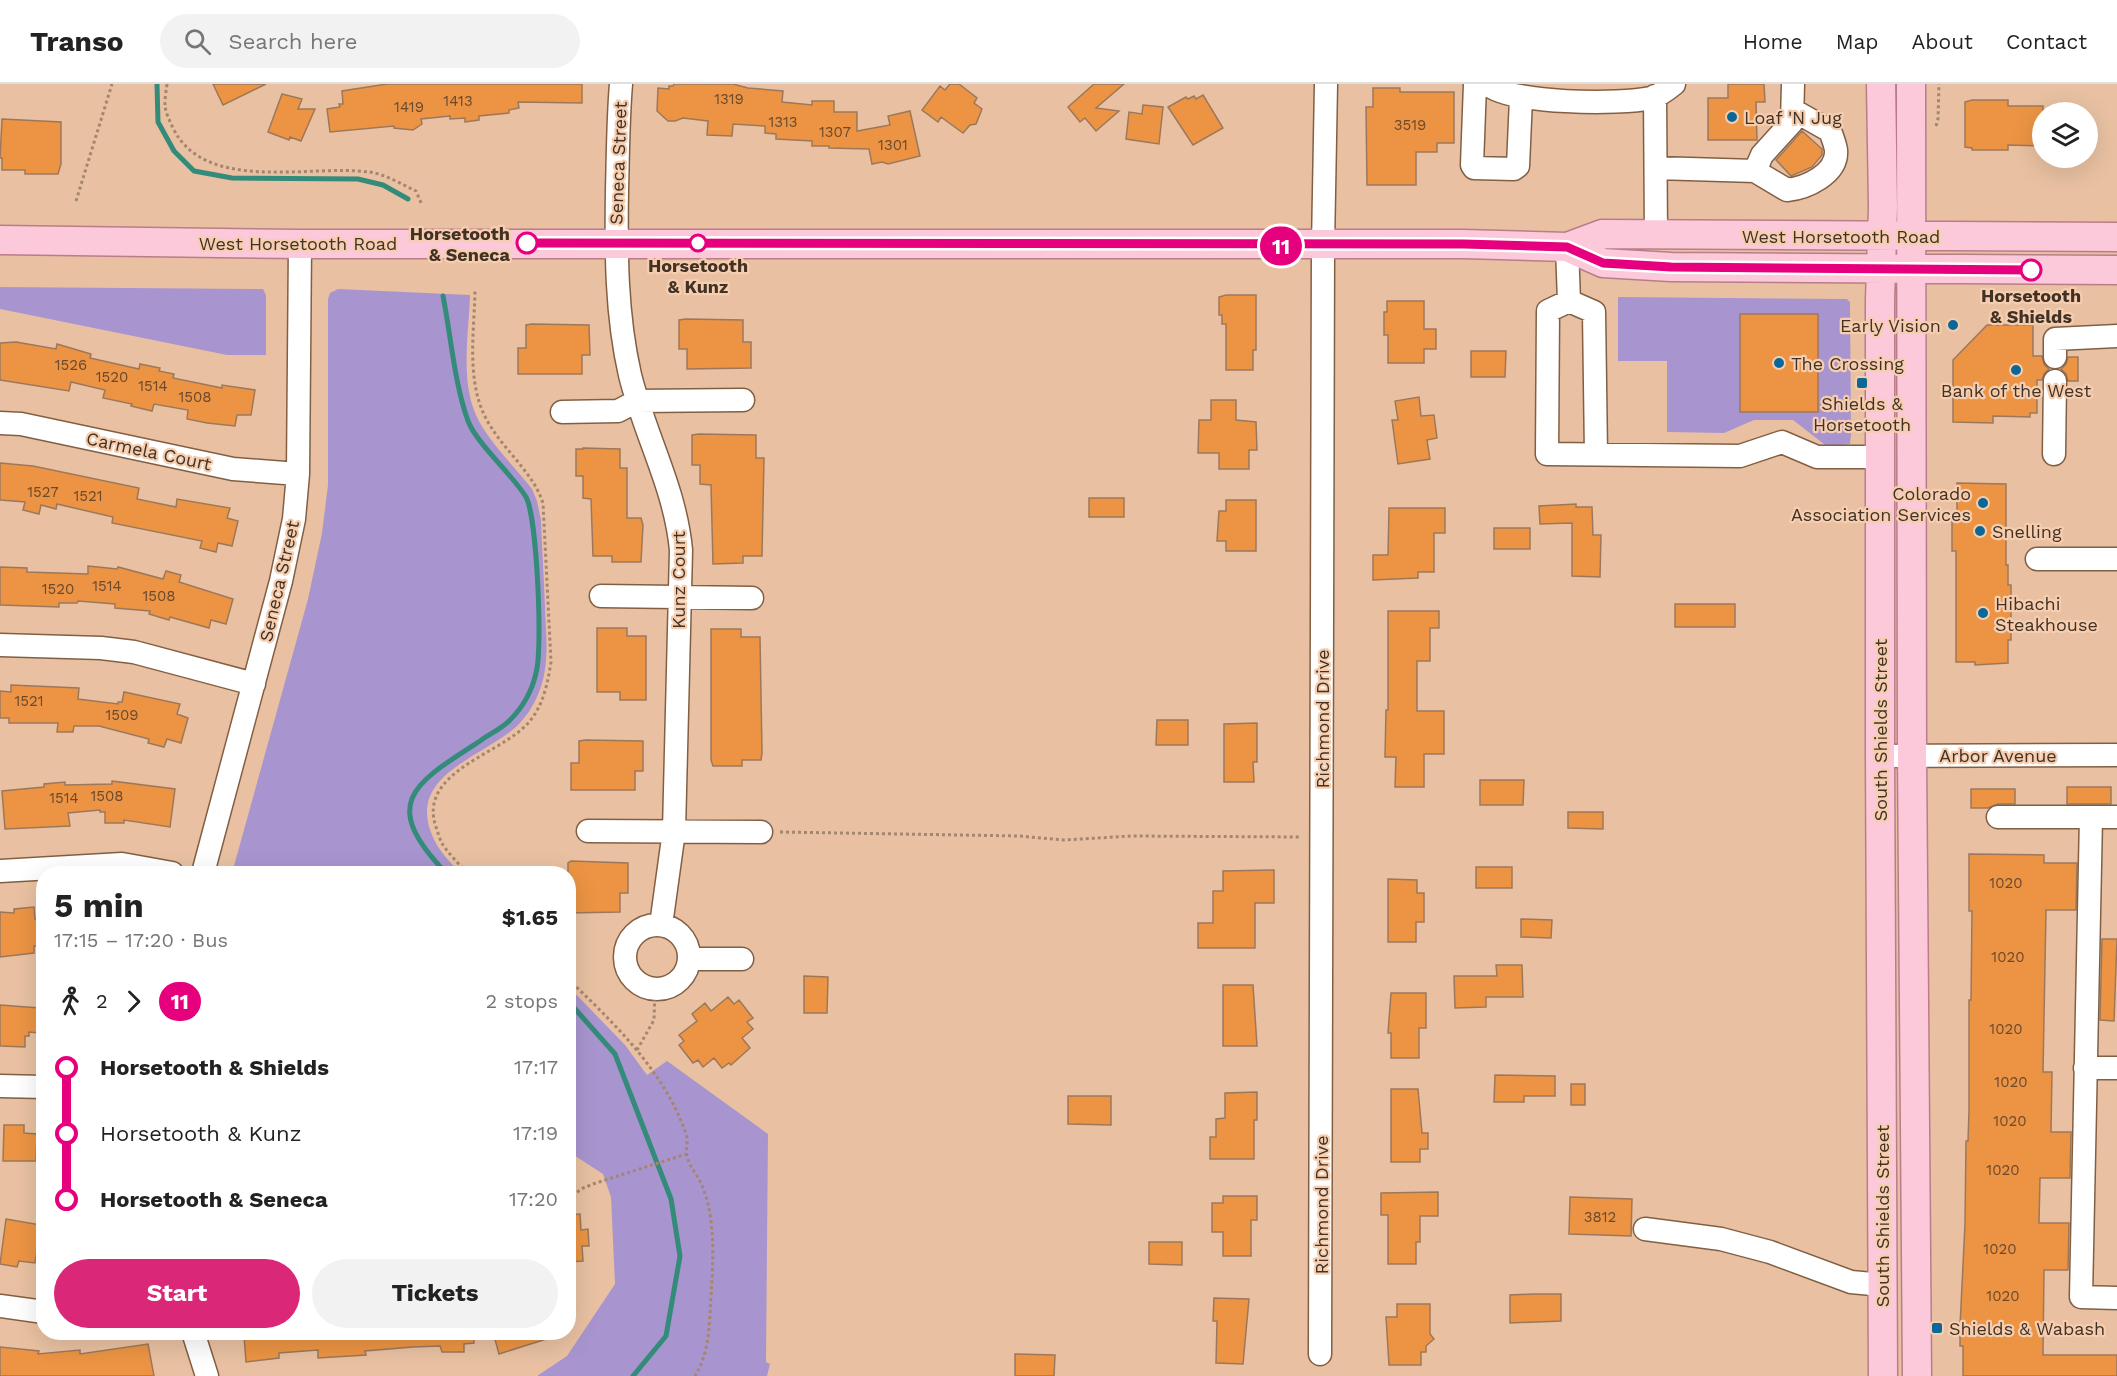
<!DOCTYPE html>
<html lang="en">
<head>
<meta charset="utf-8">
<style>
  :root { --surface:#fff; --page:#f2f2f2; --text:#222; --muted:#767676; --line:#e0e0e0; --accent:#db2777 }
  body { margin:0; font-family:"Work Sans",sans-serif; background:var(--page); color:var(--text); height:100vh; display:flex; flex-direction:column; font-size:22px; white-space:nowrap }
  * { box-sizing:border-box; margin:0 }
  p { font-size:20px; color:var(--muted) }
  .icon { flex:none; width:33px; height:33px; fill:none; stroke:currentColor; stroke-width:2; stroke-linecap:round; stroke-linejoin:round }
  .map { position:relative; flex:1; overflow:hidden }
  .panel { position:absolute; left:36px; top:782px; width:540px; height:474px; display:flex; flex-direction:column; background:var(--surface); border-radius:24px; box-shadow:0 6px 24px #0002 }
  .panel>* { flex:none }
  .badge { padding:0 12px; border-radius:20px; font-size:21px; line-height:39px }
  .controls { position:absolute; left:2032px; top:18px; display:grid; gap:12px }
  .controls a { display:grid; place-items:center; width:66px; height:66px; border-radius:50%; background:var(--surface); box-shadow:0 6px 24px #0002; font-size:30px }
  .map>.badge { position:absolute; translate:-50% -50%; box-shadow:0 0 0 3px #fff }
  .legs { display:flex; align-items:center; gap:9px; height:66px; padding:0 18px; font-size:20px }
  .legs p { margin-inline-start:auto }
  .overview { display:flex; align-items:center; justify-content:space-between; height:102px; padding:0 18px }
  h1 { font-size:33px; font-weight:700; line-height:45px }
  .action { display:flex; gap:12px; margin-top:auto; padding:12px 18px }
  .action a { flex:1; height:69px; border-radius:36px; background:var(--accent); color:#fff; font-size:24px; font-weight:700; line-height:69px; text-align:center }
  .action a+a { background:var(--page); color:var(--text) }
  ul { padding:0 18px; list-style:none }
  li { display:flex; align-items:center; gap:21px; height:66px; font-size:22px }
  li i { display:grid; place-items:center; width:9px; height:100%; margin:0 8px; background:currentColor }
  li i::after { content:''; width:15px; height:15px; margin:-8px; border:4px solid; border-radius:50%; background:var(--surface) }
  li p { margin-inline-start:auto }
  li:first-child i { background:linear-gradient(#0000 50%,currentColor 0) }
  li:last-child i { background:linear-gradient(currentColor 50%,#0000 0) }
  header { display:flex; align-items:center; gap:36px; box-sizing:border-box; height:84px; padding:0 30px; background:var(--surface); border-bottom:2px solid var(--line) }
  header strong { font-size:28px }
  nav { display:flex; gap:33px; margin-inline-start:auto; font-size:21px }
  .search { width:420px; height:54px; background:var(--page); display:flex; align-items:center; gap:15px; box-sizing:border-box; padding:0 21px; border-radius:33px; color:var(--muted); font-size:22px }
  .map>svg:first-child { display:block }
  .green { fill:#a895cf; fill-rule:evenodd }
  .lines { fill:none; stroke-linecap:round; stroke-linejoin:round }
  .stream { stroke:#358b79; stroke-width:5 }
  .building { fill:#ec9444; stroke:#9c785b; stroke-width:1.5 }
  .minor-casing { stroke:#825f43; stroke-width:25 }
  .major-casing { stroke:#b97d89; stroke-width:31 }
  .path { stroke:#a4866f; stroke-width:3; stroke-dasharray:3 3; stroke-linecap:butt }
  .minor { stroke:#fff; stroke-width:22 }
  .major { stroke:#fbc9d9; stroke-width:28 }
  .line-1-casing { stroke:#fff; stroke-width:14 }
  .line-1 { stroke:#e6007e; stroke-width:9 }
  .poi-dot { fill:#0a6797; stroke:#f6ceaf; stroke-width:2 }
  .stop-1-dot { fill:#fff; stroke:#e6007e; stroke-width:3 }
  .labels { text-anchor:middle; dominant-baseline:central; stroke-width:4.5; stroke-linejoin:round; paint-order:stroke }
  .number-label { font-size:15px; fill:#6c4a2d }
  .poi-label { font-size:18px; fill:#413225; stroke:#f6ceaf; text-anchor:start }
  .street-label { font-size:18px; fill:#413225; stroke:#f6ceaf }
  .stop-label { font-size:18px; font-weight:bold; fill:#413225; stroke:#f6ceaf }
</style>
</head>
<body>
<header>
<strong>Transo</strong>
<div class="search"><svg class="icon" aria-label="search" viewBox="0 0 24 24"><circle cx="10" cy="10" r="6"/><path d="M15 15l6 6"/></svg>Search here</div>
<nav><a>Home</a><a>Map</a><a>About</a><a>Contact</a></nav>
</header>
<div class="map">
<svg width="2117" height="1292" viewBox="0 0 2117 1292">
  <rect width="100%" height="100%" fill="#e9c1a2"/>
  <path class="green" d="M0,203L263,205L266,211V271H227L0,225Z
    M338,205L470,211C469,249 460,295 476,331C487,356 515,383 532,405L537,417L541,436C542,465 544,494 545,523C546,552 550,581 539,608C534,621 527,632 517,642C479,676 399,693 437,761C443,771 452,780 460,789H232L308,515L322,449L328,401V215L330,209Z
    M1618,213L1847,215L1850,218L1851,351L1850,360L1829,364L1793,336H1754L1724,349L1667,348V277H1618ZM1740,230H1818V328H1741Z
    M569,903L625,961L647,991L667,977L768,1050L766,1278L770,1280L767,1292H537L567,1272L615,1200L611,1113L603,1090L569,1068Z"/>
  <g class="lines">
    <path class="stream" d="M157,0L158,38L174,67L194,87L232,94L358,95L383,101L408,115
      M443,212C451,252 454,298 468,337C477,360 512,390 526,413C537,433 543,566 536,589C532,607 522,624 510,636C502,645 489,650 480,657C413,700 379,719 446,789
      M568,917L615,970L671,1115L680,1172L666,1252L633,1292"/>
  </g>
  <path class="building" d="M213,0H266L223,21Z
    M387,0H582V19L518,18L519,24L509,26V29L479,32V36L465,38V34L450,35V32L421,35L422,40L413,46L394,44V42L330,48L327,25L340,23L339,20H343L342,7Z
    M674,0H733L748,4L783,7L782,18L812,21V17H834V28H857V47L890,41L888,32L910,27L920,72L888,80L882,78L872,80L869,65L829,64V62H812V57L776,55V50L765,49V42L733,40L732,52L707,51L708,37L683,34L675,37H668L657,27L658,4L669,5V2H673Z
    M950,0H959L977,14L974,19L982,25L976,40L970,41L963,49L941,33L938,38L922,26L940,2L945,6Z
    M1094,0H1124L1096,24L1119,27L1096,47L1085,34L1080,38L1068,23Z
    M1728,0H1764L1765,18H1756L1757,56H1708V14H1728Z
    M1373,4H1400V8H1454V59H1437V68H1416V101H1367L1366,23H1373Z
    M282,10L302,15L298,25H315L301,57L290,53L289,56L268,48Z
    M1203,11L1223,44L1193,61L1168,23L1186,13L1188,15L1194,12L1196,15Z
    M1972,16H2008V22H2043V62L2008,61V66H1972V64L1965,63V18Z
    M1143,21L1163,23L1159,60L1126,55L1129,28L1142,30Z
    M2,35L61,38V80L58,90H25V86H2V74H0Z
    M1802,47L1822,65V71L1812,83L1791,92L1776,76Z
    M1226,211H1256V266H1253V286H1226V240H1222V231H1219V213Z
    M1387,217H1424V245H1436V265H1424V279H1388V251H1384V228H1387Z
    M1740,230H1818V328H1740Z
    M686,235L743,236V258H751V284L687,285V265H679V236Z
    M532,240L589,241L590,271H582V290H518V264H526V241Z
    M1987,241H2033V272H2042L2044,280L2049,285L2044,290L2042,296H2037V329H2030V333L1993,332V339L1953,338V276Z
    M16,258L56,265L57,260L91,270L90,274L139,285L140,280L160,284L159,287L174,290L173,294L222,304V301L255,306L251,331H237L235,342L207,339L187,335L188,326L154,320L152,327L131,322L132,320L103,314L105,306L71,298L69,307L0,296V259Z
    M1471,267H1506L1505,293H1471Z
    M2068,273H2078V297H2068L2066,290L2061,285L2066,280Z
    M1419,313L1421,332L1434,331L1437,354L1427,356L1430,375L1398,380L1392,336H1398L1395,317Z
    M1211,316H1236V336L1256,338L1257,366H1249V385H1219V369H1198L1199,336H1211Z
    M699,350L756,351V374H764L762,472H743V479L713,480L711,401L700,400V381H692V351Z
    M583,364L620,365V384H627V434H641L643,441L641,478H612V472H593L591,415L583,414V392H576V365H583Z
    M0,379L33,382L139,404L137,415L176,423L177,415L230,424L227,434L238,437L232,462L218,459L216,468L200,464L202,457L112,439L113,433L57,420L56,425L41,421L39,430L23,426L25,418L0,416Z
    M1957,399L2006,400V481H2008V501H2011V556H2008V579L1975,581V578H1956V467H1952V429H1957Z
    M1089,414H1124V433H1089Z
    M1226,416H1256V467H1226V457H1217L1219,427H1226Z
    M1576,420V423H1592L1593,451H1601L1600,493L1572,492V439L1540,440L1539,422Z
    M1389,424H1445V449H1434V488H1418V494L1373,496V471H1388Z
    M1494,444H1530V465H1494Z
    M88,482L117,485L118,483L163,495L166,487L181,491L179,498L233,515L226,540L211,536L209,544L170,533L169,536L149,530L150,527L115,524V520L78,517L77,519H59V523L0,521V483L27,484V488L88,490Z
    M1675,520H1735V543H1675Z
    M1388,527H1439V544H1430V577H1417V627H1444V670H1424V703H1395L1396,673H1385L1386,626H1388Z
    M597,544H627V552H646V616H620V608H597Z
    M711,545H741V553H760L762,669L761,676H742V682H713L711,676Z
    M11,601L79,604L78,615L118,620V618H122L124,608L180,620L177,630L188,634L181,659L167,655L164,663L148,659L149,655L99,642H74L73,648H57L58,639H9V634H0V607L11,608Z
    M1157,636H1188V661H1156Z
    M1257,639V678H1253L1254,698H1224V640Z
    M586,656L643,657V687H635V706H571V679H579V657Z
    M1480,696H1524L1523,721H1480Z
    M112,697L175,705L170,743L124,736V739H105V728H100V726L68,729L70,742L5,745L2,707L44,703V700L65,698V701L112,700Z
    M2067,703H2111V720H2067Z
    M1971,705H2015V720H1998L1988,724H1971Z
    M1568,728H1603V745L1568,744Z
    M1969,770L2044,771V779H2077L2076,826H2046L2043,988H2052L2051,1048H2071L2070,1094H2040L2039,1139H2069L2068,1186H2044L2043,1271H2117V1292H1963V1262H1960V1242L1965,1140L1966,1057H1968L1969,1027V916H1971L1972,827H1969Z
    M571,777L628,779V809H620V828L568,829V779Z
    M1476,783H1512V804H1476Z
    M1274,786V819H1255V864H1198V839H1213V807H1223V787Z
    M1388,795L1417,796V809H1424V838H1416V858H1388Z
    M34,823L35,835L44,834V861L34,862V869L0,873V828L14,829V825Z
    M1521,835L1552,836L1551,854L1521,853Z
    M2102,855H2117L2114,937L2100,936Z
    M1496,881H1522L1523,913H1486V923L1455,924L1454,892H1497Z
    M804,892L828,893L827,929H804Z
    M1223,901H1253L1257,962H1223Z
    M1391,909H1426V944H1419V974H1391V949H1388Z
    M728,913L734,920L739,916L753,934L747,938L753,945L742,954L750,964L731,981L729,979L722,984L714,974L703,983L698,976L693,979L679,961L684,957L679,951L697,937L692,930L705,919L711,927Z
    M0,921L40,924L39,949L29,948V952H25V963L0,962Z
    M1495,991L1555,992V1012H1524V1018H1494Z
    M1571,1000H1585V1021H1571Z
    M1391,1005H1418L1422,1049H1428V1065H1420V1078H1391Z
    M1257,1008V1036H1254V1075H1210V1053H1216V1035L1225,1034V1009Z
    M1068,1012H1111V1041L1068,1040Z
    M4,1041H24V1049L37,1050L36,1077H3Z
    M1438,1108V1132H1420V1158H1416V1180H1388V1131H1381V1109Z
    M1223,1112H1257V1136H1251V1172H1223V1148H1212V1119H1223Z
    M1570,1113L1632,1115L1631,1152L1569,1150Z
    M580,1130L581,1146L588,1145L589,1162H582L583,1177L568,1178V1131Z
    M6,1135L41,1141L35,1179L19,1177L17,1183L0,1180Z
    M1149,1158H1182V1181L1149,1180Z
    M1533,1210H1561V1237L1510,1239V1211Z
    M1214,1214L1249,1215L1243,1280L1216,1279L1217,1237H1213Z
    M1397,1220H1430V1250L1434,1255L1426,1262V1268H1421V1281H1389L1386,1233H1397Z
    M253,1248H473L474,1259L464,1260V1268H442L440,1262L413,1263L365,1267L366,1271L318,1274V1266L279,1269V1274L246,1278L244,1252L254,1251Z
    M493,1248H556V1252L499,1270Z
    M148,1260L154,1292H0V1263L39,1267L38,1270L80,1266V1270Z
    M1015,1270L1055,1271L1054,1292H1015Z"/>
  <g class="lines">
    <g class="minor-casing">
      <path id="minor" d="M621,0C618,35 618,70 617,105C616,168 616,230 630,291C645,352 675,403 681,466L674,747L661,841
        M1475,0L1472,81L1474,84L1514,85L1518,82L1521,14
        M1487,0C1509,20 1621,21 1651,14C1658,12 1668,5 1674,0
        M1655,12L1656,152
        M1656,84L1755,87L1762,71L1792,38L1793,0
        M1755,87L1787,106C1806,104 1838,90 1836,66C1835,60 1832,52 1830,47L1793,26
        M1567,163L1569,217
        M2055,273V255L2117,252
        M562,328L618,327L637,317L743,316
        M0,339L21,340L233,385L298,390
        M1596,370L1594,228L1569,217L1548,227L1547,370L1740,372L1782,358L1817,373H1880
        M2054,370L2055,297
        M2037,475H2117
        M601,512L752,514
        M0,561L101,564L134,568L254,600
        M1880,672L2117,671
        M1998,733H2091
        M2117,733H2091L2081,1213L2117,1214
        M588,747L761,748
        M0,787L122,780L172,789
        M203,789L281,497L294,435L298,390L300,160
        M625 873a32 32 0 1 1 64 0a32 32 0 1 1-64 0Z
        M689,875H742
        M2085,984H2117
        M0,1002L44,1003
        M1645,1145L1721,1155L1770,1168L1851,1198L1883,1201
        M0,1222L44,1228
        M193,1248L207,1292
        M1320,1270L1323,162L1326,0"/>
    </g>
    <g class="major-casing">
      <path id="major" d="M1881,0L1883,123L1880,216V672L1883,1292
        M1911,0L1912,671L1917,1292
        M0,156L300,160H1464L1567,163L1602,150L2117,153
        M1567,163L1603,179L1671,183L2117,186"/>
    </g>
    <path class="path" d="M167,0C164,22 163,23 173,44C205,110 310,80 369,88C385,90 401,100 416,107L422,121
      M1936,42L1938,35L1939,0
      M76,117L112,0
      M780,748L1019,752L1064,756L1131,752L1301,753
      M467,789C459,780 450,771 443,761C440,756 438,749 436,743C418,691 492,672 522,645C542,628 547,603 551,578L543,419C533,389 507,369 491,343C465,304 474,252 475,207
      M568,895C614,939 665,988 686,1050C689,1058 685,1065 687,1072C690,1085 699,1092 703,1104C716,1138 713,1178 711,1213C709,1240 710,1268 695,1292
      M637,966L654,936L655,905
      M568,1116L581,1105L593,1100L686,1070"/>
    <use href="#minor" class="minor"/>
    <use href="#major" class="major"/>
  </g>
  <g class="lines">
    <g class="line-1-casing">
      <path id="line-1" d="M527,159L1464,160L1567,163L1603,179L1671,183L2031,186"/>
    </g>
    <use href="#line-1" class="line-1"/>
  </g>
  <g class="poi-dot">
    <circle cx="1732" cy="33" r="6"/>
    <circle cx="1953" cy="241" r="6"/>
    <circle cx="1779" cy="279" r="6"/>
    <circle cx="2016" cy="286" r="6"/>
    <rect x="1856" y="293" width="12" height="12" rx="3"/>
    <circle cx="1983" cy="419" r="6"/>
    <circle cx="1980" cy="447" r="6"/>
    <circle cx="1983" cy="529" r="6"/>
    <rect x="1931" y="1238" width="12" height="12" rx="3"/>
  </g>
  <g class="stop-1-dot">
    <circle cx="527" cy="159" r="10"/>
    <circle cx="698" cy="159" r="8"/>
    <circle cx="2031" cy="186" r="10"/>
  </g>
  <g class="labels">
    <g class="number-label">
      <text x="729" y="15">1319</text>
      <text x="458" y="17">1413</text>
      <text x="409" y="23">1419</text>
      <text x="783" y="38">1313</text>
      <text x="1410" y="41">3519</text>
      <text x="835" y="48">1307</text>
      <text x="893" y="61">1301</text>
      <text x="71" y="281">1526</text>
      <text x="112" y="293">1520</text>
      <text x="153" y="302">1514</text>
      <text x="195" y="313">1508</text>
      <text x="43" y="408">1527</text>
      <text x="88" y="412">1521</text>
      <text x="107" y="502">1514</text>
      <text x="58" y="505">1520</text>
      <text x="159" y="512">1508</text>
      <text x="29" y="617">1521</text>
      <text x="122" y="631">1509</text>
      <text x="107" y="712">1508</text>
      <text x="64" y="714">1514</text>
      <text x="2006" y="799">1020</text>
      <text x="2008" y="873">1020</text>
      <text x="2006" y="945">1020</text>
      <text x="2011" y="998">1020</text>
      <text x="2010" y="1037">1020</text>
      <text x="2003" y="1086">1020</text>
      <text x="1600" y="1133">3812</text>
      <text x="2000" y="1165">1020</text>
      <text x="2003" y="1212">1020</text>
    </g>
    <g class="poi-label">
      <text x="1744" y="33">Loaf 'N Jug</text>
      <text x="1941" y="241" text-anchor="end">Early Vision</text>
      <text x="1791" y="279">The Crossing</text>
      <text x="2016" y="306" text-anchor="middle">Bank of the West</text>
      <text x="1862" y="319" text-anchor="middle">Shields &amp;<tspan x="1862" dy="21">Horsetooth</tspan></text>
      <text x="1971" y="409" text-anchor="end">Colorado<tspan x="1971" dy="21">Association Services</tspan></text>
      <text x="1992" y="447">Snelling</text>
      <text x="1995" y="519">Hibachi<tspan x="1995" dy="21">Steakhouse</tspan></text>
      <text x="1949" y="1244">Shields &amp; Wabash</text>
    </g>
    <g class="street-label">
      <text transform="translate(618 79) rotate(-88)">Seneca Street</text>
      <text x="1841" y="152">West Horsetooth Road</text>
      <text x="298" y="159">West Horsetooth Road</text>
      <text transform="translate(149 367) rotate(12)">Carmela Court</text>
      <text transform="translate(678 496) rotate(-90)">Kunz Court</text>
      <text transform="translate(279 497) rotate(-77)">Seneca Street</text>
      <text transform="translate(1322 635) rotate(-90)">Richmond Drive</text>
      <text transform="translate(1880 646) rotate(-90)">South Shields Street</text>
      <text x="1998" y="671">Arbor Avenue</text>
      <text transform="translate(1321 1121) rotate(-90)">Richmond Drive</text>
      <text transform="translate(1882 1132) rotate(-90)">South Shields Street</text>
    </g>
    <g class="stop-label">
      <text x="510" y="149" text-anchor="end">Horsetooth<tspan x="510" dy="21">&amp; Seneca</tspan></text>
      <text x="698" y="181">Horsetooth<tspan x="698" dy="21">&amp; Kunz</tspan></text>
      <text x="2031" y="211">Horsetooth<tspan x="2031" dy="21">&amp; Shields</tspan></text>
    </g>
  </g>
</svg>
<div class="controls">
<a><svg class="icon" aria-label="layers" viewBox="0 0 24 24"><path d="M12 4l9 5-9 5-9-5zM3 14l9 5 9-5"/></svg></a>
</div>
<b class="badge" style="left:1281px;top:162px;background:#e6007e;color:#fff">11</b>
<section class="panel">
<div class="overview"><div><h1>5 min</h1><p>17:15 – 17:20 · Bus</p></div><b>$1.65</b></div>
<div class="legs"><svg class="icon" aria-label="walk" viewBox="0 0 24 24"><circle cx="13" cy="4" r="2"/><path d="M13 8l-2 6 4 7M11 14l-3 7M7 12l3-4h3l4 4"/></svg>2<svg class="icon" aria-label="forward" viewBox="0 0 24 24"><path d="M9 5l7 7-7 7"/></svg><b class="badge" style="background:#e6007e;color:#fff">11</b><p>2 stops</p></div>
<ul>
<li><i style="color:#e6007e"></i><b>Horsetooth &amp; Shields</b><p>17:17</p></li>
<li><i style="color:#e6007e"></i><span>Horsetooth &amp; Kunz</span><p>17:19</p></li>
<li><i style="color:#e6007e"></i><b>Horsetooth &amp; Seneca</b><p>17:20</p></li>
</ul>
<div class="action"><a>Start</a><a>Tickets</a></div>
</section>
</div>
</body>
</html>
